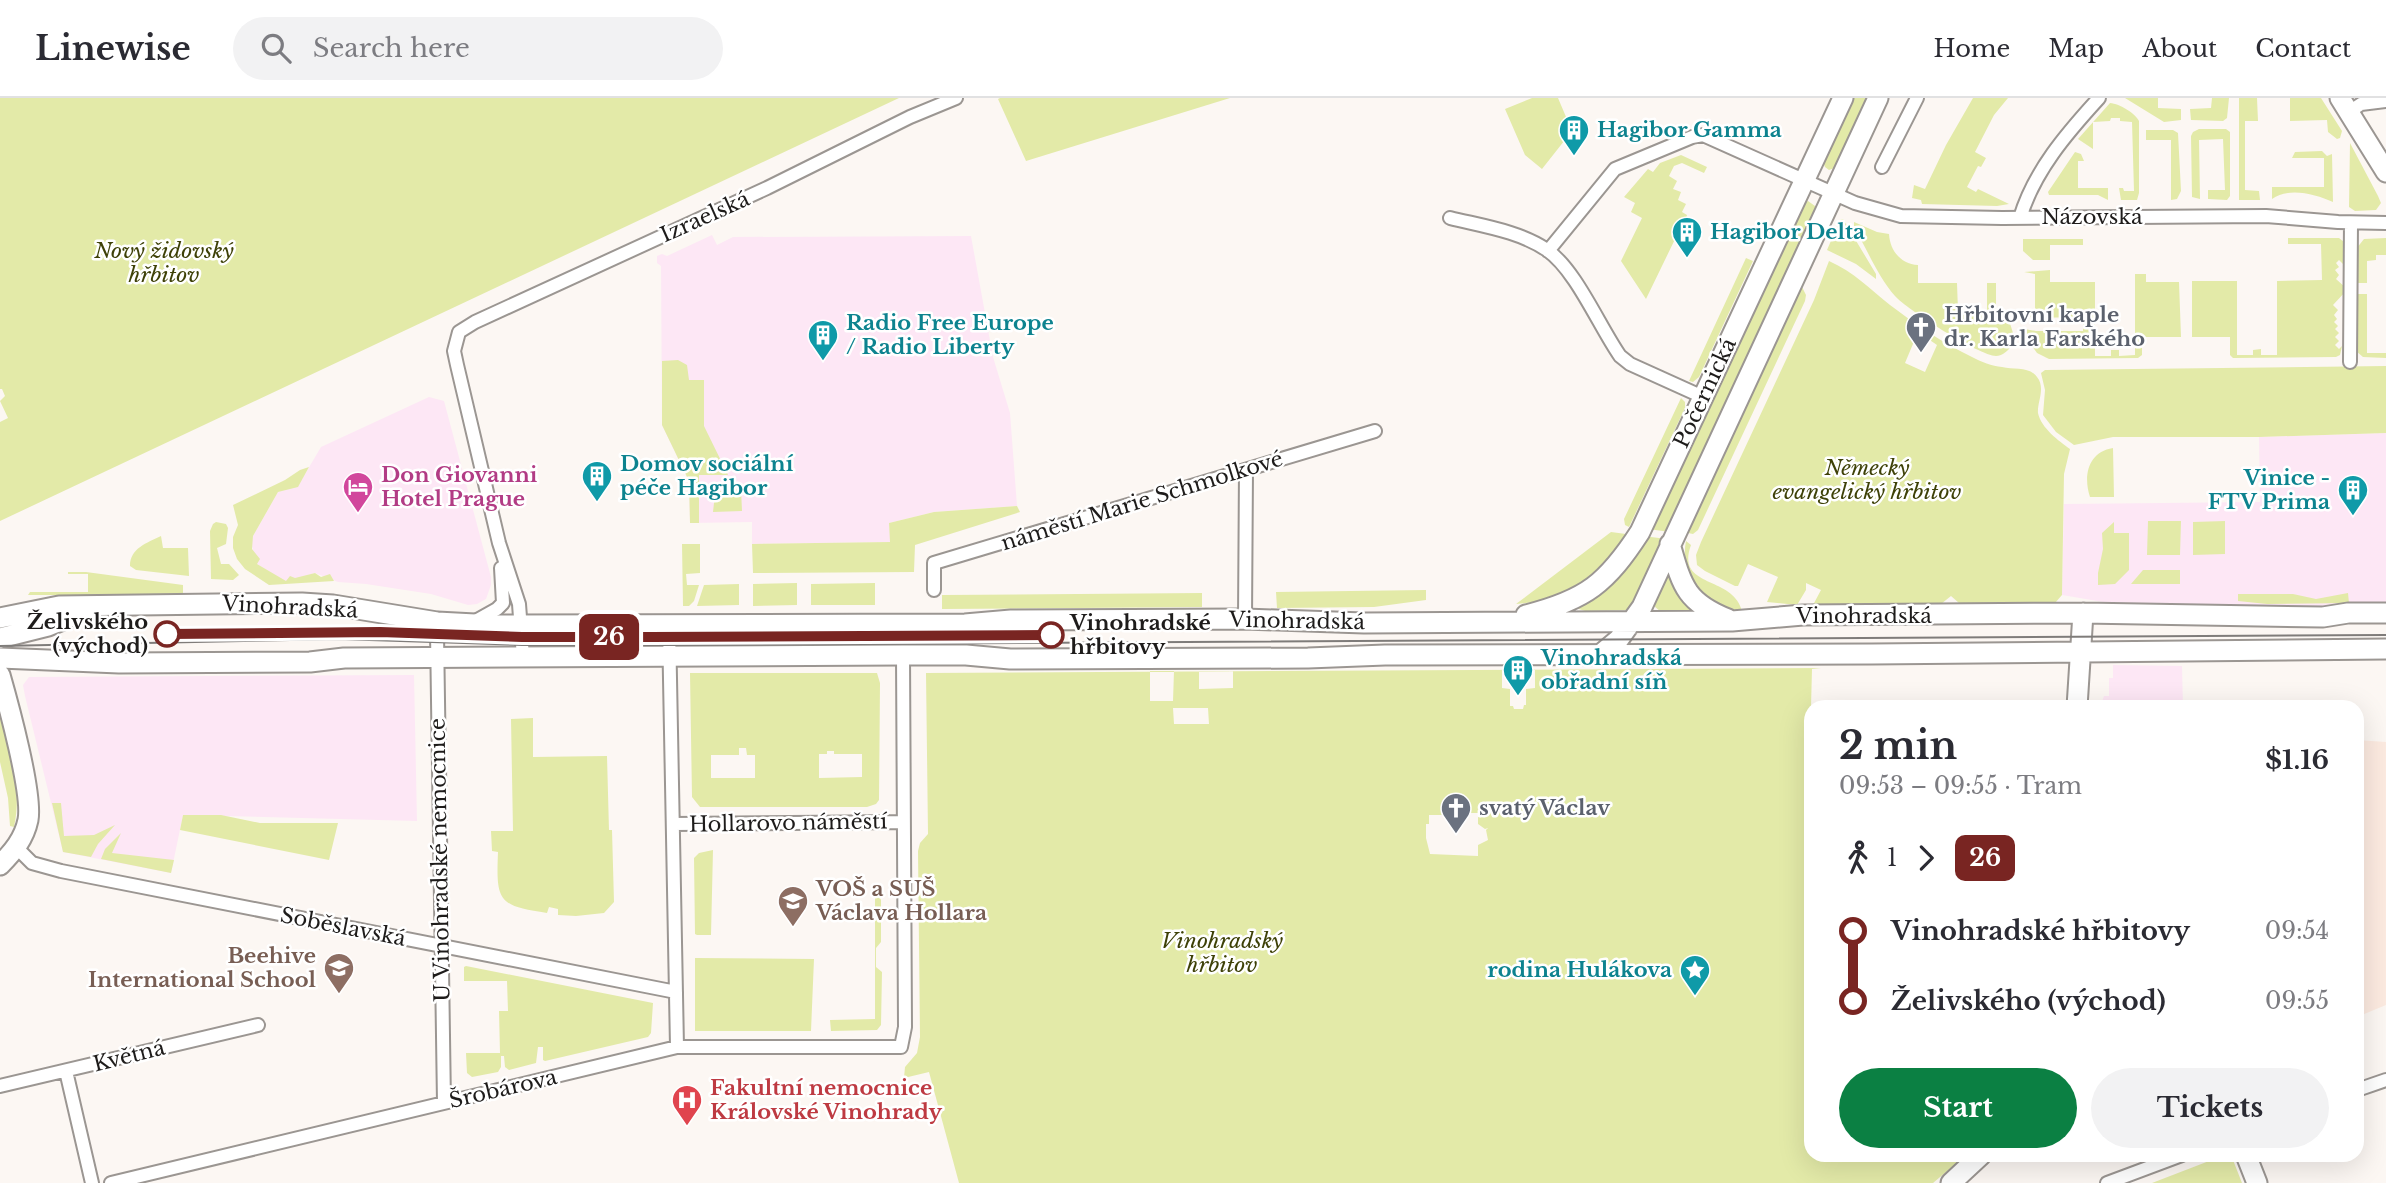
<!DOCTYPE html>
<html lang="en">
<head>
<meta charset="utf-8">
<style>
  :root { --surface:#fff; --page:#f2f2f3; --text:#2b2b33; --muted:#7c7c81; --line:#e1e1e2; --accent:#0b8043 }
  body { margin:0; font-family:"Libre Baskerville",serif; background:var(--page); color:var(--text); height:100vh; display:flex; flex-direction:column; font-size:26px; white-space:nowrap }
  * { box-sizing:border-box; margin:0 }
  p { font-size:23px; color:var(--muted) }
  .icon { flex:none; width:38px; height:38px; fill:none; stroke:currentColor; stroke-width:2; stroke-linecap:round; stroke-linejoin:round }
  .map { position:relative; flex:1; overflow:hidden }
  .details { position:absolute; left:1804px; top:602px; width:560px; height:462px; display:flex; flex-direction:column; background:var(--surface); border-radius:21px; box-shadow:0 7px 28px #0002 }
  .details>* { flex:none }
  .badge { padding:0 14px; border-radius:10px; font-size:24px; line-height:46px }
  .map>.badge { position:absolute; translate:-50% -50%; box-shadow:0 0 0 4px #fff }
  .legs { display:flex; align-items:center; gap:10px; height:77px; padding:0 35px; font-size:23px }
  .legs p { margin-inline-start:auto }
  .summary { display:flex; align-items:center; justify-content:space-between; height:119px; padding:0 35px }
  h1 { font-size:38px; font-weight:700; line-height:52px }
  .primary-button { display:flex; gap:14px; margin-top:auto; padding:14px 35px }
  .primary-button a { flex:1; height:80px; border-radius:42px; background:var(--accent); color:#fff; font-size:28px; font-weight:700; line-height:80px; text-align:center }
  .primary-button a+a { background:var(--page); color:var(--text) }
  ul { padding:0 35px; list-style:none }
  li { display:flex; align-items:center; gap:24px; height:70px; font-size:26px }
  li i { display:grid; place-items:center; width:10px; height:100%; margin:0 9px; background:currentColor }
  li i::after { content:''; width:18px; height:18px; margin:-9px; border:5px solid; border-radius:50%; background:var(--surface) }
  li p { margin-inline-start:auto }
  li:first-child i { background:linear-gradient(#0000 50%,currentColor 0) }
  li:last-child i { background:linear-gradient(currentColor 50%,#0000 0) }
  header { display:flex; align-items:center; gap:42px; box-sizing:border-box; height:98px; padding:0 35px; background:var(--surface); border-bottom:2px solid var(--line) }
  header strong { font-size:33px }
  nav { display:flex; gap:38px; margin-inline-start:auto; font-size:24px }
  .search { width:490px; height:63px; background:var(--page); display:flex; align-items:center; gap:18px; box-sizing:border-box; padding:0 24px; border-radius:38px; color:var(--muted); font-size:26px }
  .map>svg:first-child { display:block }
  .commercial { fill:#fde7f5 }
  .industrial { fill:#fceae0 }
  .green { fill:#e3eaa8; fill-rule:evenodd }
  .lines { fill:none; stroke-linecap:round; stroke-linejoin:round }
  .street-casing { stroke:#9b9692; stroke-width:16 }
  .secondary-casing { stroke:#9b9692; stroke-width:23 }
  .street { stroke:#fff; stroke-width:12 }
  .secondary { stroke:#fff; stroke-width:19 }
  .tram { stroke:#7f7c7a; stroke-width:2 }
  .line-1-casing { stroke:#fff; stroke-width:16 }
  .line-1 { stroke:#792522; stroke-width:10 }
  .stop-1-dot { fill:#fff; stroke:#792522; stroke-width:3.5 }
  .labels { text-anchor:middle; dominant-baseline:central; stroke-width:5; stroke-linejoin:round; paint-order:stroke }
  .culture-label { font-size:21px; font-weight:bold; fill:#0d838f; stroke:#fff; text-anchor:start }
  .street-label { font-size:21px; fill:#1e1c1b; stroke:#fff }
  .park-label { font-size:21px; font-style:italic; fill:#3e4107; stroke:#fff }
  .worship-label { font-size:21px; font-weight:bold; fill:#5b616d; stroke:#fff; text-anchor:start }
  .hotel-label { font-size:21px; font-weight:bold; fill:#b23c85; stroke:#fff; text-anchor:start }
  .stop-label { font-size:21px; font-weight:bold; fill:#1e1c1b; stroke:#fff; text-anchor:end }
  .education-label { font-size:21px; font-weight:bold; fill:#785e54; stroke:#fff; text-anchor:start }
  .health-label { font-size:21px; font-weight:bold; fill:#be3a42; stroke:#fff; text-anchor:start }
</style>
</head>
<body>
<header>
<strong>Linewise</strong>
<div class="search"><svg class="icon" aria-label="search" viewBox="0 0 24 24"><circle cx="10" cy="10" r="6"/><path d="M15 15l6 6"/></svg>Search here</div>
<nav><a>Home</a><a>Map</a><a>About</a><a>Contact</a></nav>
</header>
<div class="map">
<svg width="2386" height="1085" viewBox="0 0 2386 1085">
  <rect width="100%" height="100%" fill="#fcf7f3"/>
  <path class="commercial" d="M712,137L717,147L733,139L971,138L993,259L1010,315L1017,408L934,414L889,425L891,444L752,446V424L690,425L689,383L662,327L661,168L657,165V158L662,156L667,158Z
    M429,299L444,303L491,479V487L486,501L477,506L468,507L431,496L366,486L338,484L315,475L286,484L257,466L251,445L253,438L278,394L298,388L321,349Z
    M2386,335V510L2115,506L2062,497L2064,406L2260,404L2259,339Z
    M2113,567L2182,568L2183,609H2100L2104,598H2109V580H2113Z
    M414,577L417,723L183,717L171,775L63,754L25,598L23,587L29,579Z"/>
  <path class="industrial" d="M2357,642L2386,644V907L2357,919Z"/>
  <path class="green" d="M0,0H899L0,423V324L8,320L0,303L5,298L2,291H0Z
    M1000,0H1230L1026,63L998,1Z
    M1532,0H1558L1572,33L1542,71L1525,57L1505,11Z
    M1848,0H1873L1837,69L1829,72L1825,69L1823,64Z
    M1973,0H2008L1994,17L1975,54L1986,60L1981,69L1978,68L1967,89L1976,94L1978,91L2009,106L1997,108L1922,106L1921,102L1912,100L1914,87L1925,91L1946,47Z
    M2125,0H2158V10L2181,11V22L2164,24Z
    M2212,0H2229L2227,20L2223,23L2191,22L2190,11L2211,10Z
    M2239,0H2257L2258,23H2245V92L2259,93L2260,102H2239Z
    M2290,0H2321L2342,33L2340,40L2337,41L2328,34L2327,22L2290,23Z
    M2110,5C2120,6 2135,15 2139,23V95L2137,102H2121L2119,90H2123L2124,93H2134L2132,24L2120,23V20H2111L2110,23L2093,24V51L2078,41Z
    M2199,31H2226L2230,34V98L2227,102L2208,101V92H2225L2223,41L2199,42L2200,101L2192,99L2191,38L2193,34Z
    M2146,32H2173L2178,35L2181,93L2177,101L2171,102V42H2146Z
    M2350,45L2378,98L2381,105L2376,112L2355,113L2349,109Z
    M2322,53L2327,58L2332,56L2333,104C2315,96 2289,89 2272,101V89H2324V60H2292L2295,54Z
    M2075,54L2081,56L2084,63H2078V90H2108V102L2098,97H2049L2048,94Z
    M1681,57L1707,69L1704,75L1682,65L1674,68L1669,78L1677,83L1673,91L1681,94L1678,102L1686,106L1682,114L1687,117L1682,136L1678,135L1646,201L1621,163L1642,120L1631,114L1635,105L1624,99L1648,71L1653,74L1660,65Z
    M1808,103L1815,108L1816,116L1670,434L1648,431L1802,106Z
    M1843,121L1876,176V181L1856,166L1827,152L1840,122Z
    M1854,124L1877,134L1889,136C1890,153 1901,166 1918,167V185H1957L1958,213H1987V185H1996V212L2006,213L2014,238L2010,250C2006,254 2002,258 1996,258C1980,258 1906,211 1895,198C1878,179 1867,151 1854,129Z
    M2288,140H2339L2344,144L2346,165L2343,166L2339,162L2336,165L2339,169L2335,172L2339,177L2336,181L2346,190V193L2333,207L2338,212L2334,217L2337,221L2334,224L2338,228L2335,231L2339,235L2335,239L2339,243L2335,247L2339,251L2342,248L2340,257L2336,259L2233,260L2230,257V239H2192V183H2237V257H2253V252L2261,251V257H2277V183L2322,182L2321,146H2288Z
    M2386,140V157H2376V162L2367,163V185H2355L2356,151L2364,141Z
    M2023,141H2083V147H2050V162H2033L2023,153Z
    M1746,160L1753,163L1699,279L1693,284L1689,283Z
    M1829,163C1854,174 1870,191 1890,207C1915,226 1943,245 1972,259C1981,264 1992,268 2002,269C2014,272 2029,268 2037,279C2046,290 2037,304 2038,315C2041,330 2059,343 2070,351L2064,376L2062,497L2055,505H1959L1951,498L1941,506L1813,507L1821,492L1806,485V492L1797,507L1767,504L1778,479L1748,466L1738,488H1735L1705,473L1697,467L1696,457L1701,444L1814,202ZM1918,234L1937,247L1925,274L1905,265Z
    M2050,172V184H2095V258H2111V252H2119V258L2135,257V176H2146V184H2179L2181,239H2142V257L2138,260L2049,261L2037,255L2019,230L2036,233H2083V219L2032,220L2026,217L2024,212L2035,211V176L2024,174Z
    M1802,189L1806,197L1805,203L1698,432L1693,436L1688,435Z
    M2356,196H2367V255H2386V260L2363,259L2356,253Z
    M662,263L678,262L687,267L689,282H704V328L728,377H699V425H690L689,383L662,327Z
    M2386,268V335L2259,339H2113L2074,347L2056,334L2043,317L2045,292L2041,275L2045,272Z
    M1681,300L1685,304V310L1629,429L1625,427L1624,421Z
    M2113,350L2114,399H2090C2083,378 2088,354 2113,350Z
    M309,369L298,389L278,394L253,438L252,451L260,461L257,466L286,483L290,478L295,480L315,475L321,479L330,476L334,483L269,487L245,471L237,461L233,450V439L238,427L233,407L285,382L300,372Z
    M725,391H741L742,413L713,414L715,396Z
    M1017,408L1020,414L915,447L914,474L753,475L752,446L890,444L889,425L934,414Z
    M2148,423H2181L2180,457H2147Z
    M2225,423V456L2193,457V424Z
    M216,424L226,426L228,430L226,446L217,450L221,466H229L239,477L233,482L211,481L210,433L213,426Z
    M2114,424V435H2129V472L2115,486L2098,487V475L2103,451L2102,435Z
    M1611,434L1626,436C1597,478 1569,502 1516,506Z
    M161,438L163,450H188L189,478L136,472L130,468C130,450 147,445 161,438Z
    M1643,438L1667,441L1630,512L1585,513L1579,511L1578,507Z
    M1686,443L1691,447C1675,491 1733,477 1742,513C1705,512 1679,478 1686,443Z
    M682,446H700V475L686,476L687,487H699L694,503L689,508H683Z
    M2143,472H2180V486H2131Z
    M68,474H86L183,487V497H28L30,494H88V476H68Z
    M1668,475H1670L1691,510L1690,512L1661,514L1654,508Z
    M797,485V507L753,508V486Z
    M875,485V507H811V486Z
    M739,486V507L697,508L704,487Z
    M1426,492V502L1374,509L1277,510L1276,494Z
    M1202,495V509L942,511V497Z
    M2348,495L2349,505L2267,506L2238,503V496H2293L2316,501Z
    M1821,570L1812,571L1811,609V1057H1966L1933,1085H959L929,974L904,980L905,969L917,955L920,939L918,753L920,745L928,736L926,575ZM1502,572H1535V590L1526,591V607H1524L1523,611H1514L1513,608H1510V591L1502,590ZM1150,573H1174L1173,603H1150ZM1199,573H1233V590L1199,591ZM1173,610H1208L1209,626H1174ZM1466,715H1478V726L1485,731L1488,730L1486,732L1488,742L1478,747V758L1430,756L1426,740V726H1429V717H1465Z
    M690,575H877L880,585L879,702L876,706L867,709H700L692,699ZM739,650H746L747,657H755V680H711V657H739ZM827,653H834V656H862V679L819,680V656H827Z
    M0,610C9,649 23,689 14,729L10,728L8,700L0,664Z
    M533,620V659L607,658L609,732H612L614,804L604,815L576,818L558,817V811L549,809L547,815C498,808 496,803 498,754L492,753L491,733H513L511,621Z
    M52,705H61L64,738L94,737L115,727L98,746L91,759L63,754Z
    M183,717H221L260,725H338L329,762L180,732Z
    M121,735L112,755L174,762L171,775L101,761L105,751Z
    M713,752L711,837H697L695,836L694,760L699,755Z
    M875,797L879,798L881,802V844L876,850V869L882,874L881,927L877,932L831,933L830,922L875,921Z
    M695,860L814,861L811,933H695Z
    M466,868L653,905L651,935L648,939L545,963L543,962V949H538L536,965L509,972L505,969L504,958H501V969L498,974L472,979L467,975L466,955H500L499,913H508L507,883H464V869Z
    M2222,1058L2233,1062L2242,1085H2152Z"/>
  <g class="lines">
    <g class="street-casing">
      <path id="street" d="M2349,14L2361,6L2386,3
        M1882,69L1917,0
        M1450,120C1482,128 1519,133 1547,152C1576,172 1599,228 1620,258L1630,266L1703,299
        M2020,120C2034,73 2067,35 2099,0
        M1548,153L1615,71L1692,39L1703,37L1855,105L1901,118L2002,120L2266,118L2338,124L2386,125
        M2350,264L2351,125
        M934,492V465L1375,333
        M1245,521L1246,372
        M472,525L497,511L503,505L501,470
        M669,528L677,949
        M523,559L519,506L499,445L457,267L454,253L459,234L475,224L767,90L910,19L956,0
        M673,726L903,724
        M17,750L32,765L61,773L676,894
        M66,973L92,1085
        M0,988L258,927
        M2357,992L2386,982
        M444,1005L437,535L448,525
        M111,1085L677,949H901L905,929L903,557
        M2107,1085L2182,1057"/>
    </g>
    <g class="secondary-casing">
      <path id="secondary" d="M2340,0L2386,74
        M1670,446C1682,487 1685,504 1728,521
        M1526,517C1586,502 1607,485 1640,434L1843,0
        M0,520L59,508L302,505L333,507L437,524L494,527L965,526L1011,522L1245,521L1364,525L1732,523L1803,517L2083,515L2323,519L2348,515H2386
        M0,540L48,528L92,510
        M1601,556L1619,541L1642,509L1878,0
        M0,560L119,565L310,564L344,560L903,557H966L1010,561L1308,560L1385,557L1872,556L2386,551
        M0,577C8,605 33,696 28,722C24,741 13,754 0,767
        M2077,609L2083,515
        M2246,1057L2257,1085
        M1951,1085L1981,1057"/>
    </g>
    <use href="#street" class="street"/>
    <use href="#secondary" class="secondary"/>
    <path class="tram" d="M0,548L338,541L522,547H670L2386,537"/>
  </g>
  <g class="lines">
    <g class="line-1-casing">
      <path id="line-1" d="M167,536L380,534L522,539H651L1051,537"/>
    </g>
    <use href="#line-1" class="line-1"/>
  </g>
  <defs>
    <g id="building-pin" transform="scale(1.575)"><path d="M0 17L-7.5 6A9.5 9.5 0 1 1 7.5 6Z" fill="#0f9aa8" stroke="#fff"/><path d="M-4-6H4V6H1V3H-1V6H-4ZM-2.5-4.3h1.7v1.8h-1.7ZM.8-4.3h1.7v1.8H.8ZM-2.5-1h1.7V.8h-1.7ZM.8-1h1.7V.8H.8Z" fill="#fff"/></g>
    <g id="church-pin" transform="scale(1.575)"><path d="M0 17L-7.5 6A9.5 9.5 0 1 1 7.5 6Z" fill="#6b7280" stroke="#fff"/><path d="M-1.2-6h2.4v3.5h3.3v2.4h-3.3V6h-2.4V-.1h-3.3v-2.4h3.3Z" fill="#fff"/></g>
    <g id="hotel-pin" transform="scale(1.575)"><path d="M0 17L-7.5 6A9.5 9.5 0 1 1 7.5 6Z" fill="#d1479c" stroke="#fff"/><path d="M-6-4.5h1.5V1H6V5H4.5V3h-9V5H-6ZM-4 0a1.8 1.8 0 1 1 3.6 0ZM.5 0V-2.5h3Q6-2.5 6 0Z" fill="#fff"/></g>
    <g id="university-pin" transform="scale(1.575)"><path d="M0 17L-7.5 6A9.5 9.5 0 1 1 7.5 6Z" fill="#8d6e63" stroke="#fff"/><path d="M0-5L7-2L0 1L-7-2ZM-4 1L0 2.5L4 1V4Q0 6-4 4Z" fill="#fff"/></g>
    <g id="school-pin" transform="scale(1.575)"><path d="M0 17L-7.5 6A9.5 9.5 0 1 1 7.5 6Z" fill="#8d6e63" stroke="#fff"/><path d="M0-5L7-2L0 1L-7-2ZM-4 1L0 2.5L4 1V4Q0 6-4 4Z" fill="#fff"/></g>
    <g id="sight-pin" transform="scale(1.575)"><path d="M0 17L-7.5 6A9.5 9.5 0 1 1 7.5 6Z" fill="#0f9aa8" stroke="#fff"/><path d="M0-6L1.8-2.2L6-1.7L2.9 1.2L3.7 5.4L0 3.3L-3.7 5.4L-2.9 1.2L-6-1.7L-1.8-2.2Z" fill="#fff"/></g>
    <g id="hospital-pin" transform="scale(1.575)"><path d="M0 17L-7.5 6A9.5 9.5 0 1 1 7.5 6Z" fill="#e0444e" stroke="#fff"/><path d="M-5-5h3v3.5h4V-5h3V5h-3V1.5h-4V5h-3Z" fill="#fff"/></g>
  </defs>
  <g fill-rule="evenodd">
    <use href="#building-pin" x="1574" y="32"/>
    <use href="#building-pin" x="1687" y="134"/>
    <use href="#church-pin" x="1921" y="229"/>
    <use href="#building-pin" x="823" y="237"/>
    <use href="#building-pin" x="597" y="378"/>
    <use href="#hotel-pin" x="358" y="389"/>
    <use href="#building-pin" x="2353" y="392"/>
    <use href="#building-pin" x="1518" y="572"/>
    <use href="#church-pin" x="1456" y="710"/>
    <use href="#university-pin" x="793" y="803"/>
    <use href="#school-pin" x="339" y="870"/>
    <use href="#sight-pin" x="1695" y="872"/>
    <use href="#hospital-pin" x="687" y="1002"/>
  </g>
  <g class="stop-1-dot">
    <circle cx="167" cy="536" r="12"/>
    <circle cx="1051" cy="537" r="12"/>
  </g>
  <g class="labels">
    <g class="culture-label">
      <text x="1597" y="32">Hagibor Gamma</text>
      <text x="1710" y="134">Hagibor Delta</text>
      <text x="846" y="225">Radio Free Europe<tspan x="846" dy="24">/ Radio Liberty</tspan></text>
      <text x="620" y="366">Domov sociální<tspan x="620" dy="24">péče Hagibor</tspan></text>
      <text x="2330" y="380" text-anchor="end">Vinice -<tspan x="2330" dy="24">FTV Prima</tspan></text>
      <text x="1541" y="560">Vinohradská<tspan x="1541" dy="24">obřadní síň</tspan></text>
      <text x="1672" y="872" text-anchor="end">rodina Hulákova</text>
    </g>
    <g class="street-label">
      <text transform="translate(705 119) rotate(-24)">Izraelská</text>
      <text x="2092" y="119">Názovská</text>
      <text transform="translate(1705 295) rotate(-65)">Počernická</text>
      <text transform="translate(1142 403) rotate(-17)">náměstí Marie Schmolkové</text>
      <text transform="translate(290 509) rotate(3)">Vinohradská</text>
      <text x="1864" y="518">Vinohradská</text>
      <text transform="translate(1297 523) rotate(1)">Vinohradská</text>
      <text transform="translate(788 725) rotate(-1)">Hollarovo náměstí</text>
      <text transform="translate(440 762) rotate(-91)">U Vinohradské nemocnice</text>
      <text transform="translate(343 829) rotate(11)">Soběslavská</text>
      <text transform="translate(129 958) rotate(-14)">Květná</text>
      <text transform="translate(503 991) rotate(-13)">Šrobárova</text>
    </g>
    <g class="park-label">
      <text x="164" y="153">Nový židovský<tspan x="164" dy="24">hřbitov</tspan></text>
      <text x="1867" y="370">Německý<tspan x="1867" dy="24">evangelický hřbitov</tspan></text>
      <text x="1222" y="843">Vinohradský<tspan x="1222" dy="24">hřbitov</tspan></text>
    </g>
    <g class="worship-label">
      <text x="1944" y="217">Hřbitovní kaple<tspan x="1944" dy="24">dr. Karla Farského</tspan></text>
      <text x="1479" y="710">svatý Václav</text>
    </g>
    <g class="hotel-label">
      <text x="381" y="377">Don Giovanni<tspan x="381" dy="24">Hotel Prague</tspan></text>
    </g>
    <g class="stop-label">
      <text x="148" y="524">Želivského<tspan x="148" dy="24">(východ)</tspan></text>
      <text x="1070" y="525" text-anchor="start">Vinohradské<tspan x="1070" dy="24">hřbitovy</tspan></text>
    </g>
    <g class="education-label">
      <text x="816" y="791">VOŠ a SUŠ<tspan x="816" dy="24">Václava Hollara</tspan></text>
      <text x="316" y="858" text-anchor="end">Beehive<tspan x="316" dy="24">International School</tspan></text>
    </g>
    <g class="health-label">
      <text x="710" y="990">Fakultní nemocnice<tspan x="710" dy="24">Královské Vinohrady</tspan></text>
    </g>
  </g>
</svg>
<b class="badge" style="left:609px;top:539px;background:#792522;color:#fff">26</b>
<section class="details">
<div class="summary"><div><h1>2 min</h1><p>09:53 – 09:55 · Tram</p></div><b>$1.16</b></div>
<div class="legs"><svg class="icon" aria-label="walk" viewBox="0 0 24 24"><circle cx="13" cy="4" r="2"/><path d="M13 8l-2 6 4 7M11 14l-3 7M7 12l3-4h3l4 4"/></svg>1<svg class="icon" aria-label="forward" viewBox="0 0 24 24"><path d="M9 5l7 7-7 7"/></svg><b class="badge" style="background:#792522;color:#fff">26</b></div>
<ul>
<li><i style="color:#792522"></i><b>Vinohradské hřbitovy</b><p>09:54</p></li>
<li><i style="color:#792522"></i><b>Želivského (východ)</b><p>09:55</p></li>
</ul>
<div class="primary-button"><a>Start</a><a>Tickets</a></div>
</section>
</div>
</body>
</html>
